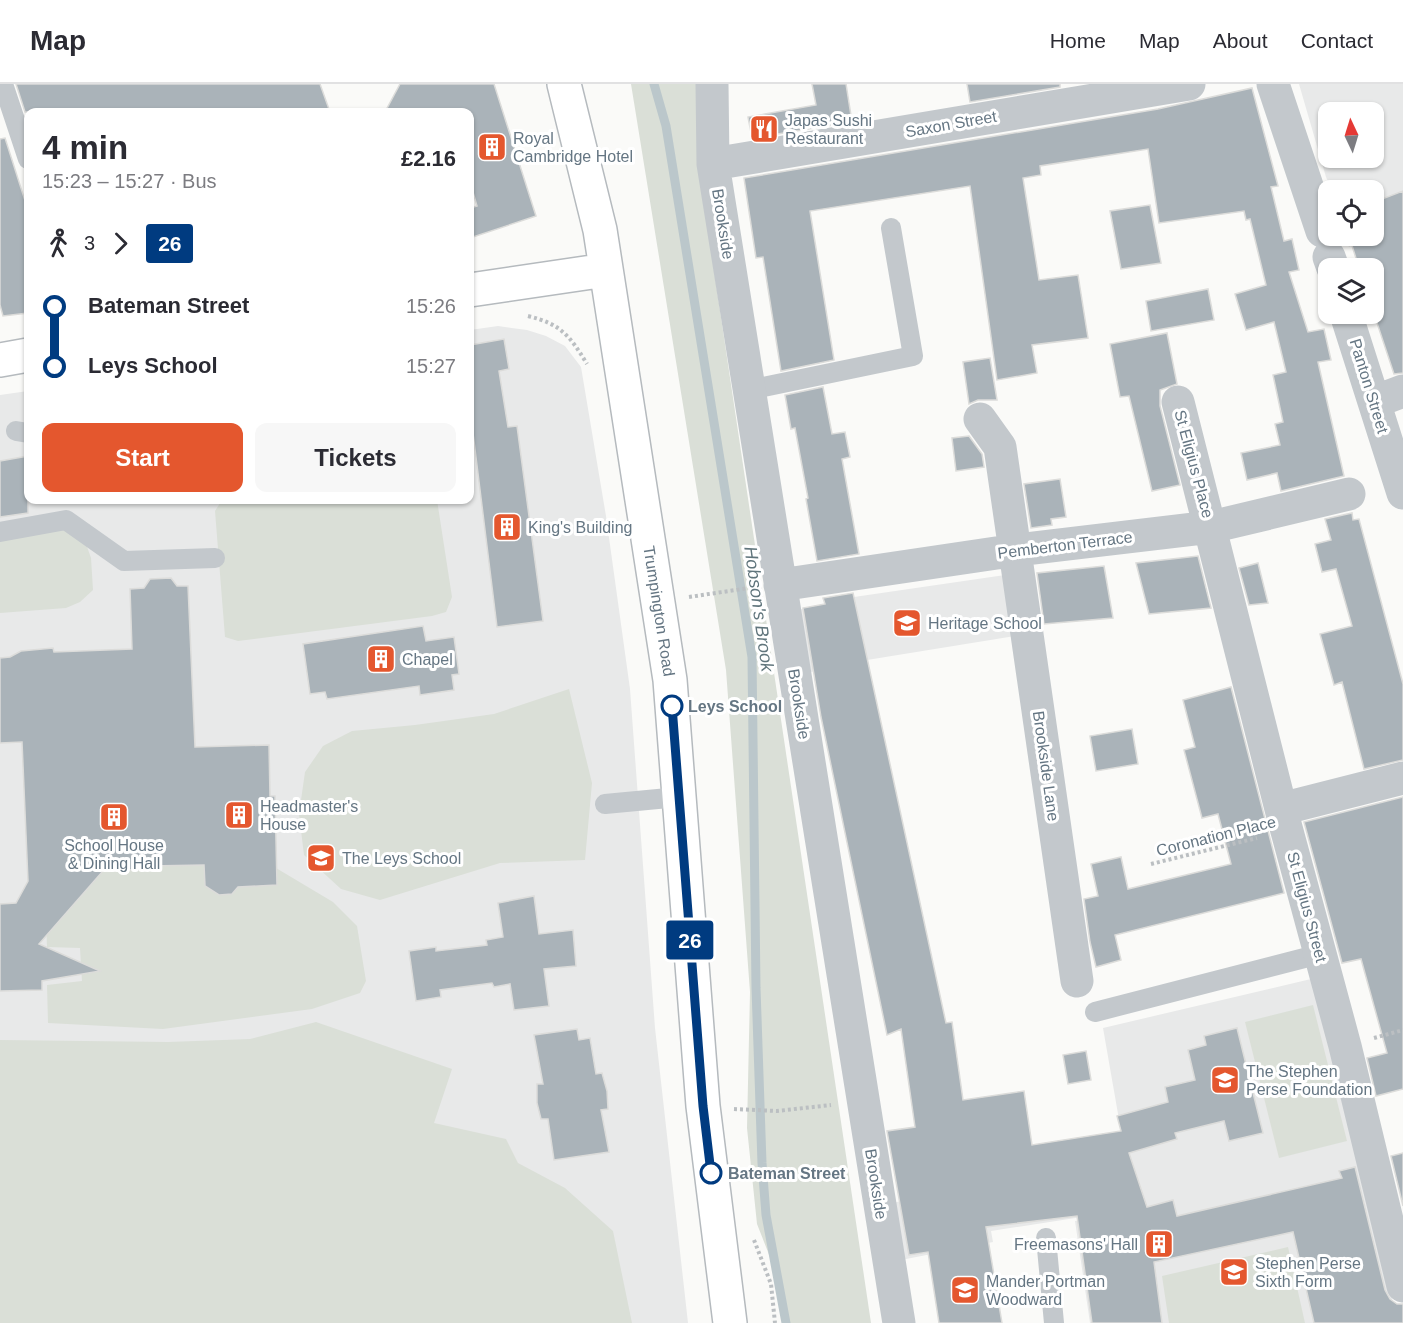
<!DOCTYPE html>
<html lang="en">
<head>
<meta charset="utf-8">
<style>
  :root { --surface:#fff; --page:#f7f7f7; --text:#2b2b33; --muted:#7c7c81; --line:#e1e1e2; --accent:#e4572e }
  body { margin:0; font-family:Helvetica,sans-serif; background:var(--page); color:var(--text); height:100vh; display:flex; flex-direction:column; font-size:22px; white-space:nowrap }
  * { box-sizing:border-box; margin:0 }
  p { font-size:20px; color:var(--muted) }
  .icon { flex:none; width:33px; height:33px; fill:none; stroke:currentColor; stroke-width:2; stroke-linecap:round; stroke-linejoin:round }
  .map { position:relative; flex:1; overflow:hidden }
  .panel { position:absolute; left:24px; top:24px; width:450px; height:396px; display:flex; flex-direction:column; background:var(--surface); border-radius:12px; box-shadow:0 2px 4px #0004 }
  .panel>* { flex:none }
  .badge { padding:0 12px; border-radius:4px; font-size:21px; line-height:39px }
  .needle { width:39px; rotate:356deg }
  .controls { position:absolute; left:1318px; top:18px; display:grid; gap:12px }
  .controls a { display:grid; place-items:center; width:66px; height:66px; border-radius:12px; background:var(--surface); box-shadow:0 2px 4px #0004; font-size:30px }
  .map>.badge { position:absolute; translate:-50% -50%; box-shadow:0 0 0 3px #fff }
  .legs { display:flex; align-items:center; gap:9px; height:66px; padding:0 18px; font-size:20px }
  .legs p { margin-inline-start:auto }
  .summary { display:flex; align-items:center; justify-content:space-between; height:102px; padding:0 18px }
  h1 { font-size:33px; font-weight:600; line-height:45px }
  .primary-button { display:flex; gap:12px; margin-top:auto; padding:12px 18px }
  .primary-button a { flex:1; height:69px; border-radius:12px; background:var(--accent); color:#fff; font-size:24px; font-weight:600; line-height:69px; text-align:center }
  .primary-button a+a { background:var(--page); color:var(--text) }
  ul { padding:0 18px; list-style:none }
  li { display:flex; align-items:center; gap:21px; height:60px; font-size:22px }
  li i { display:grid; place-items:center; width:9px; height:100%; margin:0 8px; background:currentColor }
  li i::after { content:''; width:15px; height:15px; margin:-8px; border:4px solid; border-radius:50%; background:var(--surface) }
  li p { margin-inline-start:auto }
  li:first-child i { background:linear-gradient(#0000 50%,currentColor 0) }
  li:last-child i { background:linear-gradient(currentColor 50%,#0000 0) }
  header { display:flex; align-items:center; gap:36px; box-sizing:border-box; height:84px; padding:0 30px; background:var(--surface); border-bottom:2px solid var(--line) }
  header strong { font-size:28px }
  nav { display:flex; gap:33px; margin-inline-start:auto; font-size:21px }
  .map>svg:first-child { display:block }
  .built { fill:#e8e9e9; fill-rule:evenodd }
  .green { fill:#dadfd7 }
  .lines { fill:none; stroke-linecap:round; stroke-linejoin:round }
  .stream { stroke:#bbc7cb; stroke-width:9 }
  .building { fill:#aab3b9; stroke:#dcdcda; stroke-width:1.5 }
  .primary-casing { stroke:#b5babe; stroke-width:36 }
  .path { stroke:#bbbfc2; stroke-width:4; stroke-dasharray:3 3; stroke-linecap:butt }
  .lane { stroke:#c3c8cc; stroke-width:20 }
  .street { stroke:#c3c8cc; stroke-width:33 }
  .primary { stroke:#fff; stroke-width:33 }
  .line-1-casing { stroke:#fff; stroke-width:14 }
  .line-1 { stroke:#003b80; stroke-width:9 }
  .stop-1-dot { fill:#fff; stroke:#003b80; stroke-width:3 }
  .labels { text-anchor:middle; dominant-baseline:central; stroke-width:6; stroke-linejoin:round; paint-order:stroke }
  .poi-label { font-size:16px; fill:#657683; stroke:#fff; text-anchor:start }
  .street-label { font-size:16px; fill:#657683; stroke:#fff }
  .stop-label { font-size:16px; font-weight:bold; fill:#657683; stroke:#fff; text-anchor:start }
  .water-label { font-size:18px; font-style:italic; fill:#60757c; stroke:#fff }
</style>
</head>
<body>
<header>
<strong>Map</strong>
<nav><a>Home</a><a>Map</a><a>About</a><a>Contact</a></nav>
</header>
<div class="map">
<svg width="1403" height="1239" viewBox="0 0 1403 1239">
  <rect width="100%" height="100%" fill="#fafaf8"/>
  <path class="built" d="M1299,0H1403V142L1349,163L1344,152H1374V106H1332L1326,93ZM1329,28H1374V74H1329Z
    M498,242L527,246L546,252L565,262L581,283L606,432L630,605L655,944L688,1239H0V311L28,307V416H470V246Z
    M1005,491L1015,552L867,576L811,588L798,526L854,513Z
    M1311,895L1357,1071L1398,1239H1090L1075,1137L1108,1132L1101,1130L991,1147L993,1158L901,1176L891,1119L962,1107L973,1070L1121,1047L1103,944Z"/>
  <path class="green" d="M631,0H696L698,79L871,1239H790L779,1196L757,1140L747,1044L750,908L726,586Z
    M222,416H437L452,513L446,528L432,532L238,557L225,553L215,427Z
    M63,446L84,454L91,474L93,506L80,518L66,524L0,529V456Z
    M569,605L592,699L585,776L500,779L380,816L341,805L304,771L299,730L305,688L323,662L352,647L415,641L494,630Z
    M203,751L205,802L219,811L232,810L238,803L277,801L276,784L333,818L357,842L366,897L360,909L312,925L163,945L48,939L47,901L82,897L80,864L47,863L45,809L67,828L87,806L72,795V788L150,785V782H160Z
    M1313,921L1347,1057L1279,1074L1245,938Z
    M316,938L452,985L434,1039L506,1055L518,1079L565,1104L613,1147L632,1239H0V956L168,958L250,955Z
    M1288,1163L1305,1239H1169L1162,1192Z"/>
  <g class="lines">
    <path class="stream" d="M654,0L666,42L752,573L756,904L762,1079L766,1131L786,1239"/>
  </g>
  <path class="building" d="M16,0H320L330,28H25Z
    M400,0H494L536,132L470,154V124L477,122L470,98V28H385Z
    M812,0H846L852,38L752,54L748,33L816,21Z
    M967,0H1060V3L970,18Z
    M1252,4L1278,102L1271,103L1284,157L1292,155L1299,186L1289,188L1308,248L1324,245L1331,276L1318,278L1344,392L1281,407L1277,389L1247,396L1241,369L1280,361L1275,340L1283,338L1273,291L1286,288L1274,238L1246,246L1235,210L1266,201L1250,135L1246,136L1244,127L1159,139L1148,65L1040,82L1041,91L1023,94L1039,196L1078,191L1088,254L1032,261L1037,289L997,296L970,102L810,127L834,276L781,287L763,173L756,174L744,94L1158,25Z
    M5,54L28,126V229L3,232L0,221V55Z
    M1403,107V289L1394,290L1374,230V184H1359L1349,152H1374V118Z
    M1150,121L1161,179L1121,185L1110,127Z
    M1208,205L1214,236L1151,247L1146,217Z
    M1167,249L1177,300L1160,306V322L1180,401L1152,407L1129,312L1120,313L1110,260Z
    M504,255L509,285L499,287L508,343L517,342L543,537L497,543L470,325V261Z
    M990,274L997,316H978L969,320L963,278Z
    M823,303L832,350L845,348L850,373L842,375L859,470L817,477L806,415L808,414L795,344L791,345L785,311Z
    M969,352L982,370L984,383L956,387L952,354Z
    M28,372V429L0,433V377Z
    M1060,395L1066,433L1051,435L1052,441L1031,444L1024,400Z
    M1352,429L1353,436L1359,435L1403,600V676L1364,685L1342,598L1334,601L1320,550L1352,542L1336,485L1322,488L1315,460L1331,456L1325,435Z
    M1198,472L1211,524L1149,530L1136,479Z
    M1258,479L1268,519L1249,521L1239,484Z
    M1104,482L1113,534L1044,540L1037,489Z
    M171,494L177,502H188L195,663L269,661L270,712H275L277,801L238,803L232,810L219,811L205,802L204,781L150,782V785L103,787L39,860L100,887L42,897V906L0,907V820L16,819L28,797L22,658L0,659V574L10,573L21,567L53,564L54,568L132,565L130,505L144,504L150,495Z
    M853,509L946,939L952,938L963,1016L1024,1007L1032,1061L1121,1047L1117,1032L1168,1018L1165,1003L1195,996L1188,966L1206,961L1204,952L1237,944L1263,1049L1229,1057L1224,1037L1175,1049L1177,1055L1129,1069L1147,1123L1173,1116L1177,1132L1342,1094L1339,1087L1355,1083L1385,1206L1390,1215L1397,1220H1403V1239H1314L1293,1148L1154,1178L1162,1239H1092L1077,1132L986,1143L1002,1239H939L928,1168L909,1171L887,1047L915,1043L901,945L887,951L821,633L803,524L825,520L823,514Z
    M423,542L426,557L454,553L459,590L452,591L454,606L420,611L419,602L327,615L325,608L310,610L303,560Z
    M1231,603L1284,809L1115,851L1121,876L1096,883L1090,858L1084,815L1098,812L1091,780L1121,773L1128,805L1231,780L1218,730L1202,734L1184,666L1195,663L1183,616Z
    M1132,645L1138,680L1096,687L1090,652Z
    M1403,713V1005L1376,1012L1367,974L1387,969L1361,875L1342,879L1304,738Z
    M534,812L539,850L573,846L576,882L544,885L549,922L514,926L510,900L494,903L492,899L440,906L441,913L416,917L409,867L436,863V867L487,861L486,856L503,853L498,819Z
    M577,945L579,956L590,954L596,990L602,989L607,1007L608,1025L601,1026L609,1068L554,1076L548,1035H541L537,1019V1000H543L534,951Z
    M1086,967L1091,996L1068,1000L1063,971Z
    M1403,1069V1122L1391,1072Z"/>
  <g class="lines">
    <g class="primary-casing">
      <path id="primary" d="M564,0L600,146L670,596L703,1022L730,1239
        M470,206L606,186
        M0,276L28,271"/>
    </g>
    <path class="path" d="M528,232C561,240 570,252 587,280
      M689,513L749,504
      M1151,780L1257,754
      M1374,954L1403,946
      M734,1025L777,1027L831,1021
      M754,1156L771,1200L775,1239"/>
    <path class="lane" d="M3,0L28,75
      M749,306L913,272L891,144
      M16,347L28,349
      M0,448L66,436L124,477L215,474
      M605,720L679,713
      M1095,928L1320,870
      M1046,1154L1054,1239"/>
    <path class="street" d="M712,0L713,80L899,1239
      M1273,0L1322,147
      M713,80L1189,0
      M1329,173L1333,184
      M1346,230L1403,409
      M1178,318L1281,725L1345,962L1403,1202
      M1374,318L1403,307
      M980,335L1000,363L1077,897
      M780,501L1016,466L1211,443L1349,410
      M1281,725L1403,694"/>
    <use href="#primary" class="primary"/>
  </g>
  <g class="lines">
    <g class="line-1-casing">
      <path id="line-1" d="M672,622L703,1022L711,1089"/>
    </g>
    <use href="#line-1" class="line-1"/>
  </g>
  <defs>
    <g id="restaurant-square" transform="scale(1.5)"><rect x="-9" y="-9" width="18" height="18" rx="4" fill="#e4572e" stroke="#fff"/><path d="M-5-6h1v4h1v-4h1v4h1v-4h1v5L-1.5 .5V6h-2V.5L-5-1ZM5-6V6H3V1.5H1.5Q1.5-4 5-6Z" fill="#fff"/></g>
    <g id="building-square" transform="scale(1.5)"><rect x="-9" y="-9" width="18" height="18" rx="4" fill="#e4572e" stroke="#fff"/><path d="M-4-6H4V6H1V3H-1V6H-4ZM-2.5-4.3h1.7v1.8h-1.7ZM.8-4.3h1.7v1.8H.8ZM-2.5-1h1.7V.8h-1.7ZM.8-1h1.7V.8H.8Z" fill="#fff"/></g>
    <g id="school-square" transform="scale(1.5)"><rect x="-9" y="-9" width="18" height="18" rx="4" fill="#e4572e" stroke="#fff"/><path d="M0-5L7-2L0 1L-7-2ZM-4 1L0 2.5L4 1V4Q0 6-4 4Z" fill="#fff"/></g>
  </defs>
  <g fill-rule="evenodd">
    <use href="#restaurant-square" x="764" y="45"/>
    <use href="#building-square" x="492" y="63"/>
    <use href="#building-square" x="507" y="443"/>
    <use href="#school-square" x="907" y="539"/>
    <use href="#building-square" x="381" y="575"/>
    <use href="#building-square" x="239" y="731"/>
    <use href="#building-square" x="114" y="733"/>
    <use href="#school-square" x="321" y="774"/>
    <use href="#school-square" x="1225" y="996"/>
    <use href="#building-square" x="1159" y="1160"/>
    <use href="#school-square" x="1234" y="1188"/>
    <use href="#school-square" x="965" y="1206"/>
  </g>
  <g class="stop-1-dot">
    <circle cx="672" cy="622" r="10"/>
    <circle cx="711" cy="1089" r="10"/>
  </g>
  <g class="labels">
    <g class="poi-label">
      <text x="785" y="36">Japas Sushi<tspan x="785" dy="18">Restaurant</tspan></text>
      <text x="513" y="54">Royal<tspan x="513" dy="18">Cambridge Hotel</tspan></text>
      <text x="528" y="443">King's Building</text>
      <text x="928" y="539">Heritage School</text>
      <text x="402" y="575">Chapel</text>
      <text x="260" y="722">Headmaster's<tspan x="260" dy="18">House</tspan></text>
      <text x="114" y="761" text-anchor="middle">School House<tspan x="114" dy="18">&amp; Dining Hall</tspan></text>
      <text x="342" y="774">The Leys School</text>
      <text x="1246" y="987">The Stephen<tspan x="1246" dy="18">Perse Foundation</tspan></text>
      <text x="1138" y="1160" text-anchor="end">Freemasons' Hall</text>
      <text x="1255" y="1179">Stephen Perse<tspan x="1255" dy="18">Sixth Form</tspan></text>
      <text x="986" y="1197">Mander Portman<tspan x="986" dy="18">Woodward</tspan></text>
    </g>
    <g class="street-label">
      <text transform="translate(951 40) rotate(-10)">Saxon Street</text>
      <text transform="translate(723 140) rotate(81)">Brookside</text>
      <text transform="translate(1369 302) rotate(73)">Panton Street</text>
      <text transform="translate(1194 380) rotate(75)">St Eligius Place</text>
      <text transform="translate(1065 461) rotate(-7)">Pemberton Terrace</text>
      <text transform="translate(659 527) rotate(81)">Trumpington Road</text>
      <text transform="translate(799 620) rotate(81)">Brookside</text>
      <text transform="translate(1046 682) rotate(82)">Brookside Lane</text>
      <text transform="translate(1216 752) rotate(-14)">Coronation Place</text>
      <text transform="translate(1307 823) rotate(75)">St Eligius Street</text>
      <text transform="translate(876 1100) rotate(81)">Brookside</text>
    </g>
    <g class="stop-label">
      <text x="688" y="622">Leys School</text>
      <text x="728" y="1089">Bateman Street</text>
    </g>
    <g class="water-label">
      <text transform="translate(759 525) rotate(82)">Hobson's Brook</text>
    </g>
  </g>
</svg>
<div class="controls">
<a><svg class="needle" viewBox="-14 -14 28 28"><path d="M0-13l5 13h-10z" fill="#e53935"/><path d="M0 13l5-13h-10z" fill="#7c7c81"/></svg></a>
<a><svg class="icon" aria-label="locate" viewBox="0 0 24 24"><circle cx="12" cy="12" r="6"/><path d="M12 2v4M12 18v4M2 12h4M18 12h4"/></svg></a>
<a><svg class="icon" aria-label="layers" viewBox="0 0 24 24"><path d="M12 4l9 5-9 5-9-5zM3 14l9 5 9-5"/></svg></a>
</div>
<b class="badge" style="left:690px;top:856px;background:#003b80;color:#fff">26</b>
<section class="panel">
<div class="summary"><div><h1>4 min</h1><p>15:23 – 15:27 · Bus</p></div><b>£2.16</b></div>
<div class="legs"><svg class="icon" aria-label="walk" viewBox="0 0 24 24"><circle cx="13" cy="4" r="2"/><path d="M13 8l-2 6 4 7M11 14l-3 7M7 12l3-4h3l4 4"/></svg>3<svg class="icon" aria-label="forward" viewBox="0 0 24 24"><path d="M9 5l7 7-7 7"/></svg><b class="badge" style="background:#003b80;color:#fff">26</b></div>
<ul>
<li><i style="color:#003b80"></i><b>Bateman Street</b><p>15:26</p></li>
<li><i style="color:#003b80"></i><b>Leys School</b><p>15:27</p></li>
</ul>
<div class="primary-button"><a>Start</a><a>Tickets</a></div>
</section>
</div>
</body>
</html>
